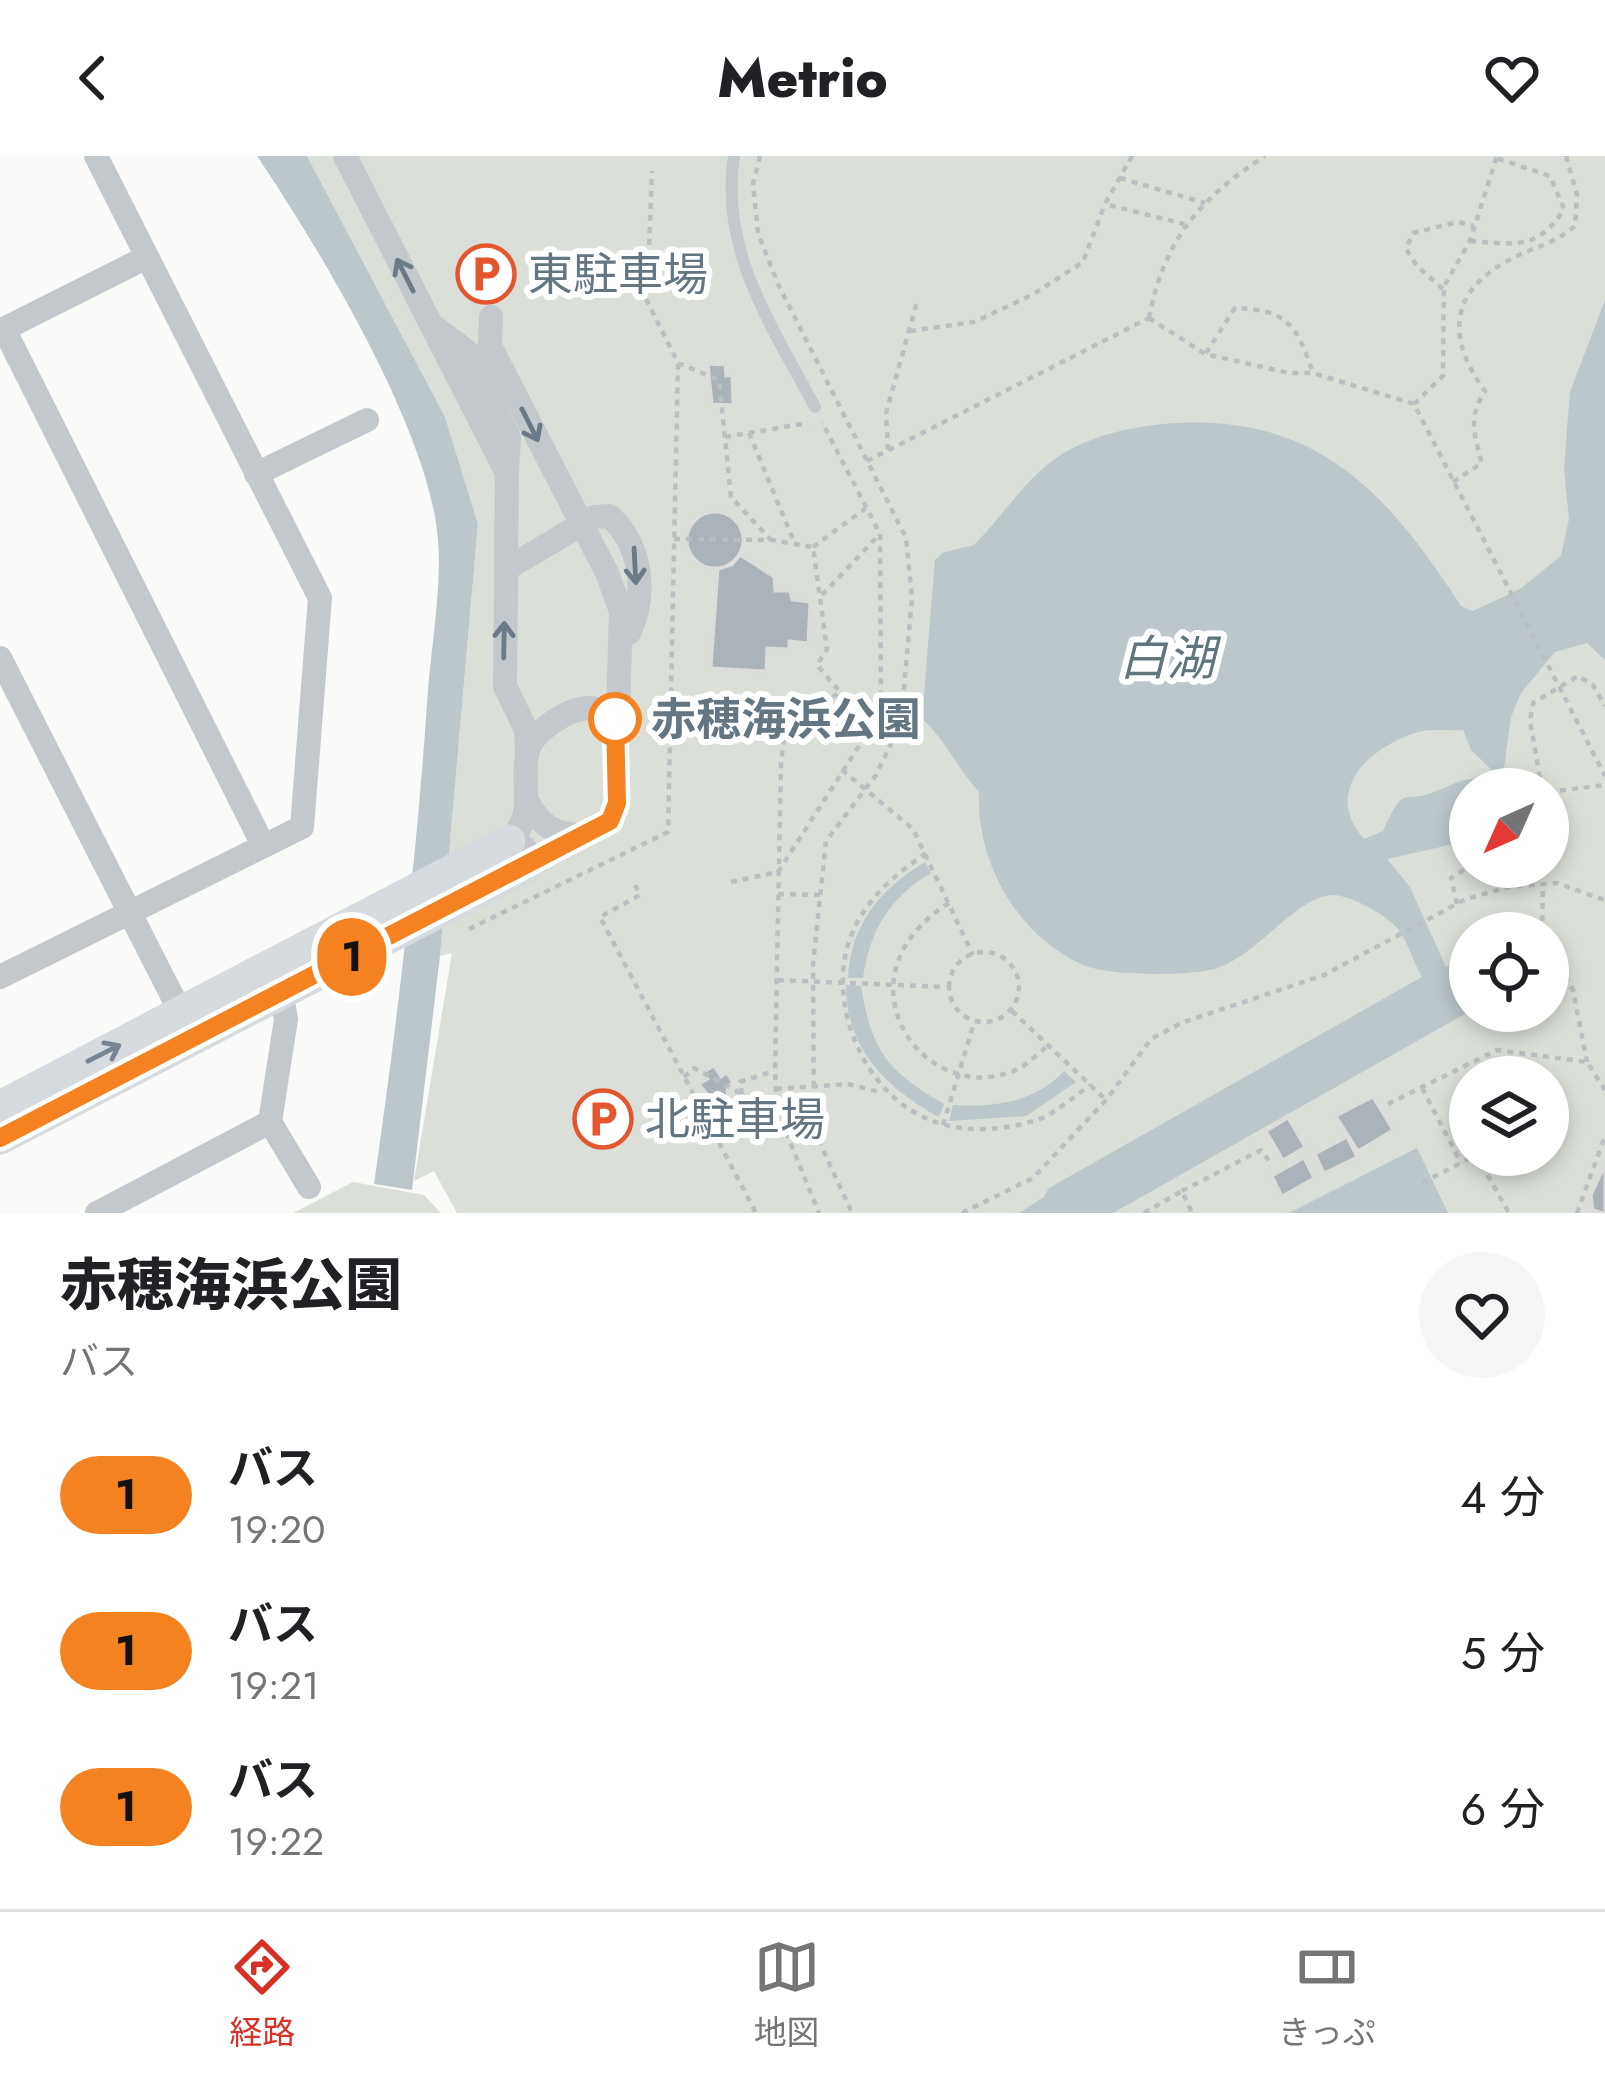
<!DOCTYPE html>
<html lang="ja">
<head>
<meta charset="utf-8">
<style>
  :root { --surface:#fff; --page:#f6f6f6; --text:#202124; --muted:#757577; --line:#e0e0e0; --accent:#d93025 }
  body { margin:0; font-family:Jost,"Noto Sans JP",sans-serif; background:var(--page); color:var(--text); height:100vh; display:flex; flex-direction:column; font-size:45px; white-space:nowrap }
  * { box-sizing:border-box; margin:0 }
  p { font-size:39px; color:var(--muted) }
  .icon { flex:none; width:66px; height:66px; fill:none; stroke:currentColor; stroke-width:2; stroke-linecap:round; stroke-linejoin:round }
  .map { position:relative; height:1057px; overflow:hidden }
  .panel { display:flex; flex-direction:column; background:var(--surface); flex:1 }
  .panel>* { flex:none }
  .badge { padding:0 24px; border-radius:39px; font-size:42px; line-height:78px }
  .needle { width:78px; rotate:225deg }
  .controls { position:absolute; left:1449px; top:612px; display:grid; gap:24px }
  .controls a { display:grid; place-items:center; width:120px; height:120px; border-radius:50%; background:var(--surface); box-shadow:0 6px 18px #0003; font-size:60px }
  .map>.badge { position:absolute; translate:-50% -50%; box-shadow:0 0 0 6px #fff }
  .round { display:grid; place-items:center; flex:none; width:126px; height:126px; border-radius:63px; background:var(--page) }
  .summary { display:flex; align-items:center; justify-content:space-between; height:204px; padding:0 60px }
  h1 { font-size:57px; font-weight:800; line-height:90px }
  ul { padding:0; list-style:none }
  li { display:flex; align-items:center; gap:36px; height:156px; padding:0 60px }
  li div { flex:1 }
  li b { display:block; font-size:45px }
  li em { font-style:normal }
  li .badge { min-width:132px; font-weight:700; text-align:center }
  header { display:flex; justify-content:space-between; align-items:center; height:156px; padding:0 60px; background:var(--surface); font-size:54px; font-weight:800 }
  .tabs { display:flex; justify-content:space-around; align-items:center; height:168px; border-top:3px solid var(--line); background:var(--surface); font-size:33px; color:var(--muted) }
  .tabs a { display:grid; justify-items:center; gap:6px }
  .tabs .current { color:var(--accent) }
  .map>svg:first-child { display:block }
  .green { fill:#dadfd7; fill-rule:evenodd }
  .water { fill:#bbc7cb; fill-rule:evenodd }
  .building { fill:#aab3b9; stroke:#dcdcda; stroke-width:3 }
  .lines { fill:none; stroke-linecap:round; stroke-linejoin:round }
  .path { stroke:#bbbfc2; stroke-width:4.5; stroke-dasharray:6 6; stroke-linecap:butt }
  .lane { stroke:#c3c8cc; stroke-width:12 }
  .street { stroke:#c3c8cc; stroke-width:24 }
  .secondary { stroke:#d6dbdf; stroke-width:33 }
  .oneway { stroke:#6a7a87 }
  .oneway2 { stroke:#768591 }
  .line-casing { stroke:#fff; stroke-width:27 }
  .line { stroke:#f58220; stroke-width:18 }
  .stop-dot { fill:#fff; stroke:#f58220; stroke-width:6 }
  .labels { text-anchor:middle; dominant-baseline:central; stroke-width:12; stroke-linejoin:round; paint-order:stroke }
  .poi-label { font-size:45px; fill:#657683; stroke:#fff; text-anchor:start }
  .stop-label { font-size:45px; font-weight:bold; fill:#657683; stroke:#fff; text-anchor:start }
  .water-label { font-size:48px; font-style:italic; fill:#60757c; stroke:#fff }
</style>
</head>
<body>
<header><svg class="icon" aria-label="back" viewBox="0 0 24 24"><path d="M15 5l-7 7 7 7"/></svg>Metrio<svg class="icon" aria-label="heart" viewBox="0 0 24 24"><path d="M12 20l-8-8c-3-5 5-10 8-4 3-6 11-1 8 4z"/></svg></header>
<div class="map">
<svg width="1605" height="1057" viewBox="0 0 1605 1057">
  <rect width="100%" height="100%" fill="#fafaf8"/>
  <path class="green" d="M307,0H1605V1057H457L434,1015L414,1025L452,797L440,800L478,368L445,261ZM1470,633H1548V711H1470ZM1470,777H1548V855H1470ZM1470,921H1548V999H1470Z
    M353,1026L424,1039L441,1057H293Z"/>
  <path class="water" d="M257,0H307L445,261L478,368L440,800L412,1034L374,1028C397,868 416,709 427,548C430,495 442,437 438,384C430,275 319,92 257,0Z
    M1605,144V504L1587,487L1555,496L1521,537L1511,561L1501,633H1470V676L1454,688L1387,703L1410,731L1446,811L1463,802L1470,815V855L1113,1057H1019L1044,1041L1049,1032L1422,821C1414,807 1407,784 1397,772C1386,759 1351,739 1333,739C1294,740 1254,806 1209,814C1181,820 1106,820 1081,808C1017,779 976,705 979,636C957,612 946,584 922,563L935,404L942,397L974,389C1000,363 1019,332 1048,308C1083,280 1135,269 1178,267C1320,260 1389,339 1461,450L1473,455L1520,433L1561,400L1569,363L1564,312L1570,236ZM1463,574L1471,594L1494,616L1493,623C1465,622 1464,623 1439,634C1402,651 1407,623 1383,675L1364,683C1323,637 1366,593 1415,577C1429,572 1448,575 1463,574Z
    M925,706L931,717C889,742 870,774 863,822H848C851,768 880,733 925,706Z
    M846,829L861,830C872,896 886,914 944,948L939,961C886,932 846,893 846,829Z
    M1064,915L1076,926L1026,960L949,965L953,949C993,952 1036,946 1064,915Z
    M1417,992L1448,1057H1289Z"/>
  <path class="building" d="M708,208L725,209L726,220L732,219L733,249L712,248Z
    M687 384a28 28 0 1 1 56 0a28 28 0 1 1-56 0Z
    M740,399L774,421L775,435H790L792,444L810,446L808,487L789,485V493L767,492L766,515L711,512L718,413L732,409Z
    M714,910L721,921L727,917L733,927L727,931L728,948L719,953L699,928L708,923L704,916Z
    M1373,941L1393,974L1358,995L1336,960Z
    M1288,962L1305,991L1283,1004L1266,975Z
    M1347,981L1357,1001L1324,1017L1315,998Z
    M1304,1002L1314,1022L1282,1040L1272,1020Z
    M1605,1009V1057H1603L1593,1054L1591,1039Z"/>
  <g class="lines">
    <path class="path" d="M760,0L753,28L758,77L778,128L906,382L912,442L901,567L876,619L826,685L813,808L814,974L852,1057
      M1132,0L1105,48L1184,68
      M1120,22L1205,47
      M1470,85C1514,88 1538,95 1564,53L1550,20L1496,2
      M1443,133L1417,110L1406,93L1413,77L1458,66L1474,70
      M1149,162L1205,198L1289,217H1313L1414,248L1605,620
      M1149,162C1164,84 1199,43 1265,0
      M910,175L974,166L1032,139L1083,106L1105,48
      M1206,197L1235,152C1289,154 1296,169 1313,217
      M678,207L719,224L731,341L771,384
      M1414,248L1443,220L1444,130L1470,85L1497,0
      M749,277L795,388
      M725,281L808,267
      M888,294L886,257L917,146
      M867,305L1149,162
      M1453,326L1482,307C1474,279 1468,261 1485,235C1446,182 1449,136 1509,104C1533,91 1555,88 1575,70L1577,39L1566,0
      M674,383L771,384L813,391L827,493L817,509L840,536L786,573L781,604L775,915L777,954L819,1057
      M813,391L866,352
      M822,439L880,378
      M842,614L913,673L973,799
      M1542,633L1530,565L1533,547L1578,520L1593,529L1605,550
      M1548,636L1605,629
      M926,697C898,717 872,737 856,769C837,806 840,848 855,885C888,963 956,989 1037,964C1055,958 1074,940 1091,929
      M731,726L778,716L861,587L881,537L880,378L822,266
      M635,729L640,739L600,761L756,1057
      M778,738L821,739
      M949,747C828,824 928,958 1020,912C1030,906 1040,896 1049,889
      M1457,748L1451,722L1470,710
      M469,773L668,676L678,207L647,145L652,15
      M1542,777L1543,730
      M1548,788L1573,834L1587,906
      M949 831a35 35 0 1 1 70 0a35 35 0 1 1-70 0Z
      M778,824L946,831
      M1012,855L1104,942
      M684,921L694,912L742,938L746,949L774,954
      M1422,932L1461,1007
      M776,933L848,928L883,937
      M742,938L740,926L774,915
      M1388,948L1497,894L1587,906L1605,934
      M943,969L974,867
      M1422,1027L1476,999L1509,1057
      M1182,1035L1261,994L1272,1009
      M962,1057L1033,1022L1106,944L1151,883L1181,867L1324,819L1466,743L1509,731L1557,727L1605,744
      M1144,1057L1182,1035L1192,1057
      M1577,1057L1605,980"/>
    <path class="lane" d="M734,0C719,94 773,172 815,251"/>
    <path class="street" d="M345,0L507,317L505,530L526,574L527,596
      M147,101L4,173L263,689
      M491,161L490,190L607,417L621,455L615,657L587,679L525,711
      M436,172L468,196L509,281L507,316
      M256,318L367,264
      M508,412L594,361L609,360C641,387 648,438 629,477
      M0,502L187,869
      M527,645C542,672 555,679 585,679
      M525,692L509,685C538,658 519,627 528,595C533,575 569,552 589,552C599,552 607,558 615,563
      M0,821L302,671L320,442L96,0
      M270,966L309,1031
      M97,1057L270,966L286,863L279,824"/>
    <path class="secondary" d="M0,951L509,685
      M0,982L525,711"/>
  </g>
  <defs><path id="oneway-shaft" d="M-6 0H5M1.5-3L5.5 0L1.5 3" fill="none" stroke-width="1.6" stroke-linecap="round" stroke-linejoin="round" transform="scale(3)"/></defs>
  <g class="oneway">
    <use href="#oneway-shaft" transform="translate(405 119) rotate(-117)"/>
    <use href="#oneway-shaft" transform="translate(530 269) rotate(63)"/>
    <use href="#oneway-shaft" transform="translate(635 410) rotate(87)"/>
    <use href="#oneway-shaft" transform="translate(504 484) rotate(-89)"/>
  </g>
  <use class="oneway2" href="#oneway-shaft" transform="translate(104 897) rotate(-27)"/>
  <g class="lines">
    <g class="line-casing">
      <path id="line" d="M0,982L610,665L617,647L615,563"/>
    </g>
    <use href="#line" class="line"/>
  </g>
  <defs>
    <g id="parking-ring" transform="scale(3)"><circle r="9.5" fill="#fff" stroke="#e4572e" stroke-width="1.5"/><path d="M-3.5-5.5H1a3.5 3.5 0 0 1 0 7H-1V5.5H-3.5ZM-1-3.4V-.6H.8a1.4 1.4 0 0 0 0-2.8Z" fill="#e4572e"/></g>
  </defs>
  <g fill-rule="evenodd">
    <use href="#parking-ring" x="486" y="118"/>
    <use href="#parking-ring" x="603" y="963"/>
  </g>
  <circle class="stop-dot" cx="615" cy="563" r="24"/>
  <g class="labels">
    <g class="poi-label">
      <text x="528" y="118">東駐車場</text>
      <text x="645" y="963">北駐車場</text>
    </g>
    <g class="stop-label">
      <text x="651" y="563">赤穂海浜公園</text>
    </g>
    <g class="water-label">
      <text x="1167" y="502">白湖</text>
    </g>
  </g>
</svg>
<div class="controls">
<a><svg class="needle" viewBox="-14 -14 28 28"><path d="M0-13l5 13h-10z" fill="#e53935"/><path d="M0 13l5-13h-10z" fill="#757577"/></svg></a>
<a><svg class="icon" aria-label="locate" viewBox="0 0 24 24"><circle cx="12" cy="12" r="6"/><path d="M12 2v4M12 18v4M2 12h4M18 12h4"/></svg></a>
<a><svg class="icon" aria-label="layers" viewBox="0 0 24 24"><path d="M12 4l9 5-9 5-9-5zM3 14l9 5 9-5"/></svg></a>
</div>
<b class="badge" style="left:352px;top:801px;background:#f58220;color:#111">1</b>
</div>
<section class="panel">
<div class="summary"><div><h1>赤穂海浜公園</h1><p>バス</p></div><a class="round"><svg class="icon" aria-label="heart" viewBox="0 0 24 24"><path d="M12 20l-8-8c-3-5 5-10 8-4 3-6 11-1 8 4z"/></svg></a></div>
<ul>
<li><span class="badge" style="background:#f58220;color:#111">1</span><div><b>バス</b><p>19:20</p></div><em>4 分</em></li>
<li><span class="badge" style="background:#f58220;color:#111">1</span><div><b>バス</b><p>19:21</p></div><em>5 分</em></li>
<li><span class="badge" style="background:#f58220;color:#111">1</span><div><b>バス</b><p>19:22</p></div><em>6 分</em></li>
</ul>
</section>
<nav class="tabs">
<a class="current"><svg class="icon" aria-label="directions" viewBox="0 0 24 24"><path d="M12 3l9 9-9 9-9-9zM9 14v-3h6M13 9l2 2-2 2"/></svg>経路</a>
<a><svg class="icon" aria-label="map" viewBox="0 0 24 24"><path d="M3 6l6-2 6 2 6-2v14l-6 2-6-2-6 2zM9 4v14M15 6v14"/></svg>地図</a>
<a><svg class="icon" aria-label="tickets" viewBox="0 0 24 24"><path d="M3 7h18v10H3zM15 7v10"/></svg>きっぷ</a>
</nav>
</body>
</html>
